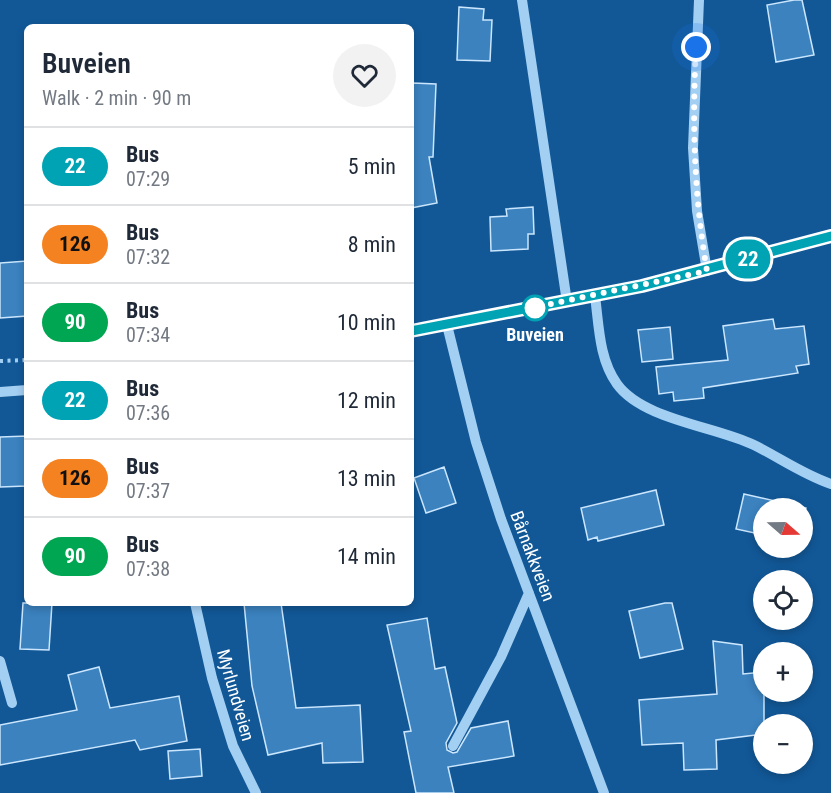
<!DOCTYPE html>
<html lang="en">
<head>
<meta charset="utf-8">
<style>
  :root { --surface:#fff; --page:#f2f2f3; --text:#1f2937; --muted:#747a83; --line:#e0e1e3 }
  body { margin:0; font-family:"Roboto Condensed",sans-serif; background:var(--page); color:var(--text); height:100vh; display:flex; flex-direction:column; font-size:22px; white-space:nowrap }
  * { box-sizing:border-box; margin:0 }
  p { font-size:20px; color:var(--muted) }
  .icon { flex:none; width:33px; height:33px; fill:none; stroke:currentColor; stroke-width:2; stroke-linecap:round; stroke-linejoin:round }
  .map { position:relative; flex:1; overflow:hidden }
  .drawer { position:absolute; left:24px; top:24px; width:390px; height:582px; display:flex; flex-direction:column; background:var(--surface); border-radius:9px; box-shadow:0 3px 9px #0003 }
  .drawer>* { flex:none }
  .badge { padding:0 12px; border-radius:20px; font-size:21px; line-height:39px }
  .needle { width:39px; rotate:110deg }
  .buttons { position:absolute; left:753px; top:498px; display:grid; gap:12px }
  .buttons a { display:grid; place-items:center; width:60px; height:60px; border-radius:50%; background:var(--surface); box-shadow:0 3px 9px #0003; font-size:30px }
  .you { position:absolute; width:30px; height:30px; margin:-15px; border:4px solid #fff; border-radius:50%; background:#1a73e8; box-shadow:0 0 0 9px #1a73e833 }
  .map>.badge { position:absolute; translate:-50% -50%; box-shadow:0 0 0 3px #fff }
  .round { display:grid; place-items:center; flex:none; width:63px; height:63px; border-radius:32px; background:var(--page) }
  .summary { display:flex; align-items:center; justify-content:space-between; height:102px; padding:0 18px }
  h1 { font-size:28px; font-weight:600; line-height:45px }
  ul { padding:0; list-style:none }
  li { display:flex; align-items:center; gap:18px; height:78px; padding:0 18px; border-top:2px solid var(--line) }
  li div { flex:1 }
  li b { display:block; font-size:22px }
  li em { font-style:normal }
  li .badge { min-width:66px; font-weight:700; text-align:center }
  .map>svg:first-child { display:block }
  .building { fill:#3b82bf; stroke:#cbe6fd; stroke-width:1.5 }
  .lines { fill:none; stroke-linecap:round; stroke-linejoin:round }
  .path { stroke:#a3cff3; stroke-width:4; stroke-dasharray:3 4.5; stroke-linecap:butt }
  .minor { stroke:#a3cff3; stroke-width:10 }
  .line-casing { stroke:#fff; stroke-width:14 }
  .line { stroke:#00a3b4; stroke-width:9 }
  .walk { stroke:#fff; stroke-width:6; stroke-dasharray:0 10.8 }
  .stop-dot { fill:#fff; stroke:#00a3b4; stroke-width:3 }
  .labels { text-anchor:middle; dominant-baseline:central; stroke-width:5; stroke-linejoin:round; paint-order:stroke }
  .stop-label { font-size:18px; font-weight:bold; fill:#fff; stroke:#125897 }
  .street-label { font-size:18px; fill:#fff; stroke:#125897 }
</style>
</head>
<body>
<div class="map">
<svg width="831" height="793" viewBox="0 0 831 793">
  <rect width="100%" height="100%" fill="#125897"/>
  <path class="building" d="M794,0H802L814,55L776,62L767,5Z
    M459,7L484,9L483,20H492L490,61L457,60Z
    M413,83L436,84L433,157H429L437,203L411,208Z
    M533,207L534,234H528V249L491,251L490,217L507,216L506,209Z
    M27,261V316L0,318V263Z
    M773,319L775,329L804,326L809,364L796,366L798,373L703,388L704,398L674,401L673,392L659,394L656,367L728,360L723,326Z
    M670,327L673,359L642,362L638,330Z
    M27,436L26,486L0,487V437Z
    M444,467L456,503L426,513L414,478Z
    M656,490L664,525L598,541L597,537L588,540L581,508Z
    M744,494L806,508L802,523V508H764V535L736,529Z
    M23,603H52L49,650L20,649Z
    M244,603H281L296,708L360,705L363,762L323,763L322,743L268,755L252,686Z
    M665,603H672L683,649L640,658L629,611Z
    M427,618L435,669L445,667L457,723L446,743L447,750L453,753L457,752L471,728L508,721L514,756L448,767L454,793H416L404,732L411,731L387,625Z
    M713,641L742,645L743,674L764,672V734L716,740L717,769L684,770L683,743L642,745L639,700L717,694Z
    M99,667L110,708L179,696L187,741L140,750L135,740L0,765V725L77,710L68,675Z
    M200,749L202,776L170,779L168,751Z"/>
  <g class="lines">
    <path class="path" d="M0,361L27,360"/>
    <path class="minor" d="M522,0L567,302
      M699,0L693,148L697,211L707,271
      M595,296C599,326 599,359 617,384C643,420 715,426 754,445C780,458 804,475 831,484
      M447,325L476,442L501,519L604,793
      M411,331C553,307 692,275 831,236
      M0,392L27,390
      M195,603L212,678L233,746L256,793
      M0,661L12,703
      M453,746L501,657L529,593"/>
  </g>
  <g class="lines">
    <g class="line-casing">
      <path id="line" d="M411,331L642,286L831,236"/>
    </g>
    <use href="#line" class="line"/>
    <path class="walk" d="M535,308L527,309L707,271C694,196 692,123 696,47"/>
  </g>
  <circle class="stop-dot" cx="535" cy="308" r="12"/>
  <g class="labels">
    <g class="stop-label">
      <text x="535" y="334">Buveien</text>
    </g>
    <g class="street-label">
      <text transform="translate(533 556) rotate(69)">Bårnakkveien</text>
      <text transform="translate(236 695) rotate(74)">Myrlundveien</text>
    </g>
  </g>
</svg>
<div class="buttons">
<a><svg class="needle" viewBox="-14 -14 28 28"><path d="M0-13l5 13h-10z" fill="#e53935"/><path d="M0 13l5-13h-10z" fill="#747a83"/></svg></a>
<a><svg class="icon" aria-label="locate" viewBox="0 0 24 24"><circle cx="12" cy="12" r="6"/><path d="M12 2v4M12 18v4M2 12h4M18 12h4"/></svg></a>
<a>+</a>
<a>−</a>
</div>
<div class="you" style="left:696px;top:47px"></div>
<b class="badge" style="left:748px;top:259px;background:#00a3b4;color:#fff">22</b>
<section class="drawer">
<div class="summary"><div><h1>Buveien</h1><p>Walk · 2 min · 90 m</p></div><a class="round"><svg class="icon" aria-label="heart" viewBox="0 0 24 24"><path d="M12 20l-8-8c-3-5 5-10 8-4 3-6 11-1 8 4z"/></svg></a></div>
<ul>
<li><span class="badge" style="background:#00a3b4;color:#fff">22</span><div><b>Bus</b><p>07:29</p></div><em>5 min</em></li>
<li><span class="badge" style="background:#f58220;color:#111">126</span><div><b>Bus</b><p>07:32</p></div><em>8 min</em></li>
<li><span class="badge" style="background:#00a651;color:#fff">90</span><div><b>Bus</b><p>07:34</p></div><em>10 min</em></li>
<li><span class="badge" style="background:#00a3b4;color:#fff">22</span><div><b>Bus</b><p>07:36</p></div><em>12 min</em></li>
<li><span class="badge" style="background:#f58220;color:#111">126</span><div><b>Bus</b><p>07:37</p></div><em>13 min</em></li>
<li><span class="badge" style="background:#00a651;color:#fff">90</span><div><b>Bus</b><p>07:38</p></div><em>14 min</em></li>
</ul>
</section>
</div>
</body>
</html>
